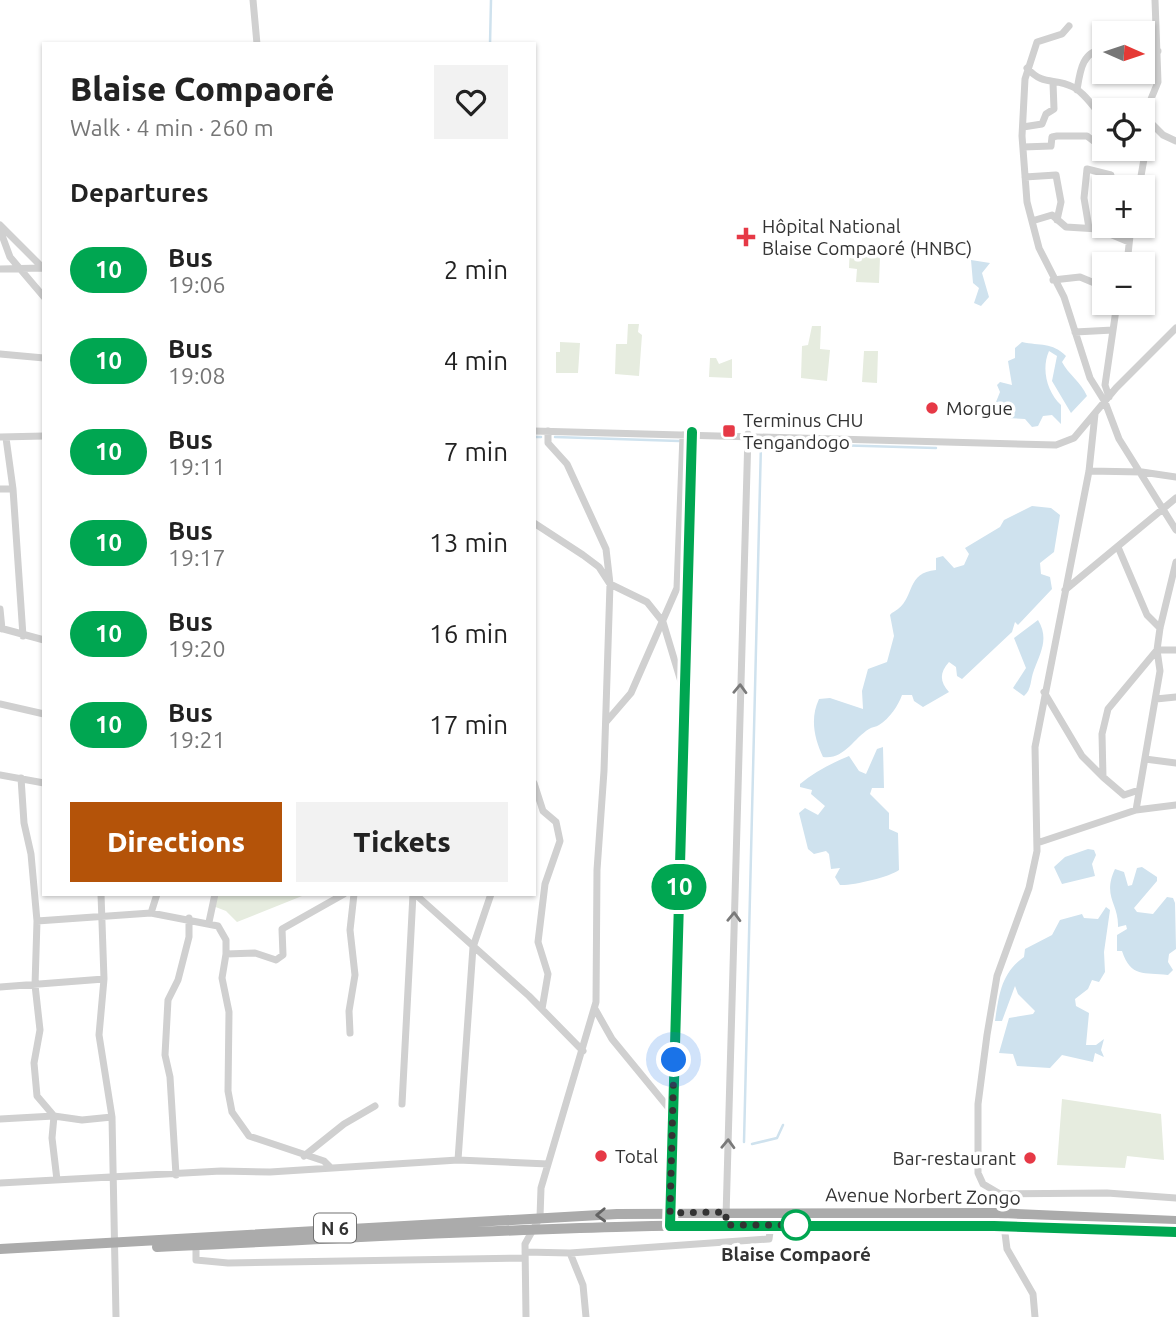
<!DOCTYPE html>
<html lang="en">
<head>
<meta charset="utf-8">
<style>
  :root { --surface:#fff; --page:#f2f2f2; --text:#222; --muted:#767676; --accent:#b45309 }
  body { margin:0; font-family:Ubuntu,sans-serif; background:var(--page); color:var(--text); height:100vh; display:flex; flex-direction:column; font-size:26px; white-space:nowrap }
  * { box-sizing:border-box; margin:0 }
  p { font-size:23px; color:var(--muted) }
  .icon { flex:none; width:38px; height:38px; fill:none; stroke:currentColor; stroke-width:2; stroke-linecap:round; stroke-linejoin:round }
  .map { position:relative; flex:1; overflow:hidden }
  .drawer { position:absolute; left:42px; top:42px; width:494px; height:854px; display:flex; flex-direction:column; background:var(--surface); border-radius:0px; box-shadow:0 2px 5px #0004 }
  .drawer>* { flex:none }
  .badge { padding:0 14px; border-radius:23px; font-size:24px; line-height:46px }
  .needle { width:46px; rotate:93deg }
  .buttons { position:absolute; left:1092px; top:21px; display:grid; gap:14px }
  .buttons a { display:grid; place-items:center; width:63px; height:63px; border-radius:0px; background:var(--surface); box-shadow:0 2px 5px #0004; font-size:35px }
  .you { position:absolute; width:35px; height:35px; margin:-18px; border:5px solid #fff; border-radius:50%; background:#1a73e8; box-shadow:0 0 0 10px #1a73e833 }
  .map>.badge { position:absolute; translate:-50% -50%; box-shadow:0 0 0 4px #fff }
  h2 { padding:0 28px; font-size:26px; line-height:63px }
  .round { display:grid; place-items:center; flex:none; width:74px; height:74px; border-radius:0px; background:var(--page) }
  .head { display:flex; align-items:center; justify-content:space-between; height:119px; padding:0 28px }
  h1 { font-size:33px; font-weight:800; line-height:52px }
  .cta { display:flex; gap:14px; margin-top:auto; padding:14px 28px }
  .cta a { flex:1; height:80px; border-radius:0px; background:var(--accent); color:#fff; font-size:28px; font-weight:800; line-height:80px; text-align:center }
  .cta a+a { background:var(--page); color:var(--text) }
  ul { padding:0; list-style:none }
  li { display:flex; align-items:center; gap:21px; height:91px; padding:0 28px }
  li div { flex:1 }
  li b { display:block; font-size:26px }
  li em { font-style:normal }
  li .badge { min-width:77px; font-weight:700; text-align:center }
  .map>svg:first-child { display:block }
  .green { fill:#e6ecdf }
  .water { fill:#cfe2ee }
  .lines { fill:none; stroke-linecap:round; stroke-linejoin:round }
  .stream { stroke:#cfe2ee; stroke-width:2.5 }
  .minor { stroke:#d0d0d0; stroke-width:7 }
  .primary { stroke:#ababab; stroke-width:10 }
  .oneway { stroke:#7a7a7a }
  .oneway2 { stroke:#636363 }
  .line-casing { stroke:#fff; stroke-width:16 }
  .line { stroke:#00a651; stroke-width:10 }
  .walk { stroke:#333; stroke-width:7; stroke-dasharray:0 12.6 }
  .poi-dot { fill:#e63946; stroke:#fff; stroke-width:2.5 }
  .stop-dot { fill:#fff; stroke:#00a651; stroke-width:3.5 }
  .labels { text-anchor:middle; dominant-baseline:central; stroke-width:7; stroke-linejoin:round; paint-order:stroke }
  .shield { fill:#fff; stroke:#707070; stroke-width:2 }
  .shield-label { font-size:18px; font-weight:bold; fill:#333 }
  .poi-label { font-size:19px; fill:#333; stroke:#fff; text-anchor:start }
  .street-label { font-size:19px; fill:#333; stroke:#fff }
  .stop-label { font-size:19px; font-weight:bold; fill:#333; stroke:#fff }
</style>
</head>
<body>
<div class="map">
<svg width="1176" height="1317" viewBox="0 0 1176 1317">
  <rect width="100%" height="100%" fill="#fff"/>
  <path class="green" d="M850,244H868V257H880L879,283L856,282L857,269L849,268Z
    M628,324H639L638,332L642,335L639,376L615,374L616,344H627Z
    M812,326H821L820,349L830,350L827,381L801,378L802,346L808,345Z
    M560,342L580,343L578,373H556V352H560Z
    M864,351H878L877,383L862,382Z
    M710,358H716L719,364L732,359V378L709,377Z
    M216,894H307L237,922L226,911L213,906Z
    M1062,1099L1161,1114L1164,1160L1127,1156L1125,1168L1057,1165Z"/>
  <path class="water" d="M971,260L990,263L982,273L989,297L981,306L974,303L979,288L973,283Z
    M1022,342C1040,346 1052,342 1066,356L1062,362C1068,374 1081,382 1087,396L1071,413L1052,381L1057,356L1049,351C1041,369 1047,392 1061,405V424L1052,415L1043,416L1038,426L1032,427L1025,419L1007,418L996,402L1000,392L997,385L1000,382L1012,385L1008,361L1015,358V348Z
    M1032,506L1051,508L1060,515L1054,552L1040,563L1041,574L1050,577L1052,589L1018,625L1015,622L1012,632L962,679L957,676L956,667L949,662C939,673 940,682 949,692L923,707L914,701L912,695H902C898,706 890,718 879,725C876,727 872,727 869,729C853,739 844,760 823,757C814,738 810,718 819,699L830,698L863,709L862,691L868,669L887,662L894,636L890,615C892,612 896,611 898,609C915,596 906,573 936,570V558L943,556L954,568L964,565L969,554L965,548L1000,527L1004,520Z
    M1038,620C1049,638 1041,652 1034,670C1030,680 1032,689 1024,696L1013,688L1026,668L1014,638Z
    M883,747L884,788H872L870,794L889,813V829L898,833L899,870C890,877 851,886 840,885L835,877L840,868L831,869L829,854L826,851L814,854L808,849L799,813L805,808L818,815L825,806L811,794L812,790L800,787V784C814,772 832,763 849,756L859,771L866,774L877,749Z
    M1088,849L1094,850L1096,855L1092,864L1095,876L1062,884L1054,867L1065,857Z
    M1142,867L1157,877V881L1134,908L1137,912L1153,914L1167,897L1173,898L1175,903L1176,949L1169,954L1168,962L1173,970L1168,975C1144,972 1131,978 1122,951H1117V935L1127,929L1126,925L1118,927C1119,903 1102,897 1115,869L1124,872L1128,886L1132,885L1137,868Z
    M1106,907L1110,910L1104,952L1105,972L1099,982L1092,980L1088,989L1075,999L1076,1006L1089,1013L1086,1045H1096L1104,1039L1101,1050L1104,1057L1095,1053L1093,1062L1062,1055L1050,1068L1017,1066L1013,1054L999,1053L1009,1018L1033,1014L1035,1011L1018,994L1015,986L1002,1021H995C999,995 1001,973 1024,957L1025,949L1052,935L1060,920L1082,914L1084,918L1098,919Z"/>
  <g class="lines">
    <path class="stream" d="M490,44L491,0
      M534,437H541
      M555,437L679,441
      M744,1142L761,443L936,448
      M752,1144L777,1138L783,1125"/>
    <path class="minor" d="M253,0L257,44
      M1069,26L1062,34L1037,42L1025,79L1022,136L1027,202L1039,248L1064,297L1090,378L1105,402L1119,439L1176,530
      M1143,51H1158
      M1027,68C1044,87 1054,77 1073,87C1085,93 1095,109 1104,120
      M1077,90C1080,71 1082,51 1104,49
      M1144,116L1163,135L1176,141
      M1023,127L1042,124L1046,114L1054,109L1053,83
      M1023,147L1051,146L1052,137L1057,136H1087L1108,152L1117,149
      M1025,177L1056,175L1061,202L1057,220
      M1134,187L1141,176L1144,159V116L1158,82L1155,0
      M1032,221L1052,215L1066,227L1098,229L1129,242
      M0,225L44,269
      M1089,228L1084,198L1087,169L1111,175V187
      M0,230L10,257L44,297
      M1127,264L1131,226
      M0,269L42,268
      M1053,280L1080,277L1104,287
      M1075,332L1113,330
      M0,354L44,358
      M1109,397L1105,385L1117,303
      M1095,414L1089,471L1035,747L1037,851L1029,888L997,976L987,1035L978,1104V1173L983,1184L1000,1194L1107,1193L1176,1198
      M534,431L1056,445L1074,438L1116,388L1176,328
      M0,437L44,436
      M6,438L13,489L23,636
      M1089,471L1142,472L1176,477
      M0,489H13
      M534,523L583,555L599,567L610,584L647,602L663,622L682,685
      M1118,547L1147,615L1160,628
      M1065,590L1176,498
      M0,609L2,629
      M0,628L44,640
      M1044,692L1082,756L1103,777
      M1156,699L1176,697
      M0,704L44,714
      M606,722L631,693L677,588L683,435
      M1145,759L1176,763
      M0,775L44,783
      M21,778L24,823L31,854L37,921L35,985L40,1030L34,1063L37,1096L54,1116L52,1138L57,1180
      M534,783L543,811L556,822L560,841L545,884L538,942L548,974L542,1009
      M1139,790L1124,795L1103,777L1102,734L1108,709L1157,650H1176
      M1136,810L1160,671L1157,650L1160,628L1176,562
      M1037,843L1136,810L1176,805
      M101,894L104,979L99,1035L112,1117L116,1317
      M415,894L529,996L583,1051
      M151,913L157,894
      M37,921L151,913L218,926L226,940V954L255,953L276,960L283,955L282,929L344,894
      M209,922L215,894
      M226,954L222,978L229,1012L228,1091L232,1112L249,1136L324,1161L331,1168
      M0,987L104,979
      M595,1009L612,1039L672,1112
      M350,1033L349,1011L355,975L350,930L354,894
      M402,1104L413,894
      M0,1119L54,1116L82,1120L112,1117
      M304,1156L344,1124L375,1106
      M458,1160L473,947L491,894
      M176,1175L170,1077L165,1055L168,1000L178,980L189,937V918
      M0,1183L221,1171L270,1172L458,1160L548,1164
      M1000,1194L1007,1249L1033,1294L1035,1317
      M726,1217L748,434
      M670,1218L692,432
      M196,1245V1260L228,1263L525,1258
      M525,1252L570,1253L769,1239L771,1225
      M570,1253L583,1285L586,1317
      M526,1317L525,1244L540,1217L541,1188L596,1002L597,870L604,771L610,584L606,549L567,464L548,443V431"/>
    <path class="primary" d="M157,1247C310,1240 463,1231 616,1227C803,1222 989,1226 1176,1232
      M0,1249L617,1214L996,1213L1176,1221"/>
  </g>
  <defs><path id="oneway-chevron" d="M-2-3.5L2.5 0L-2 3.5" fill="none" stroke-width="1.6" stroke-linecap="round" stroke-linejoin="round" transform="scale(1.75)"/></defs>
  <g class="oneway">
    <use href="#oneway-chevron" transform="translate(740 689) rotate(-88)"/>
    <use href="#oneway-chevron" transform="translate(734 917) rotate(-88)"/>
    <use href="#oneway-chevron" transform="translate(728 1144) rotate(-88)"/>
  </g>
  <use class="oneway2" href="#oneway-chevron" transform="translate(601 1215) rotate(178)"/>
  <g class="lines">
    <g class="line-casing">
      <path id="line" d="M692,432L670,1226H994L1176,1232"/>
    </g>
    <use href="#line" class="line"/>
    <path class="walk" d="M674,1060L670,1213L726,1212V1225H799H796"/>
  </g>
  <g class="poi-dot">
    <path d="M742.5 226.5h7v7h7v7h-7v7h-7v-7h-7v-7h7z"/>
    <circle cx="932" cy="408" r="7"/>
    <rect x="722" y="424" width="14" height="14" rx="3.5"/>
    <circle cx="601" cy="1156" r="7"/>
    <circle cx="1030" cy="1158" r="7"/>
  </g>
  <circle class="stop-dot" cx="796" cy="1225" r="14"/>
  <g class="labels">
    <rect class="shield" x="314" y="1213.5" width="42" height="29" rx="5"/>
    <g class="shield-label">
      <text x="335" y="1228">N 6</text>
    </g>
    <g class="poi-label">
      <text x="762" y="226">Hôpital National<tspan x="762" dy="22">Blaise Compaoré (HNBC)</tspan></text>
      <text x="946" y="408">Morgue</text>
      <text x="743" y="420">Terminus CHU<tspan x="743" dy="22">Tengandogo</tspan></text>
      <text x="615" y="1156">Total</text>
      <text x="1016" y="1158" text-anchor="end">Bar-restaurant</text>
    </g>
    <g class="street-label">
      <text transform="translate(923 1196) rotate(1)">Avenue Norbert Zongo</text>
    </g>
    <g class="stop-label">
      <text x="796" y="1254">Blaise Compaoré</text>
    </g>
  </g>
</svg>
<div class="buttons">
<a><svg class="needle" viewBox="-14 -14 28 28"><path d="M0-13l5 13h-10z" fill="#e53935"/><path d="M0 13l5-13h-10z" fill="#767676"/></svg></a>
<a><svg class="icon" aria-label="locate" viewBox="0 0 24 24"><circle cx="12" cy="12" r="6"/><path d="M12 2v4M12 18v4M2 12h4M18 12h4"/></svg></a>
<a>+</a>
<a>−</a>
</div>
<div class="you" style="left:674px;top:1060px"></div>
<b class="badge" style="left:679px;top:887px;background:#00a651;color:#fff">10</b>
<section class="drawer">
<div class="head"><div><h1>Blaise Compaoré</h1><p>Walk · 4 min · 260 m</p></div><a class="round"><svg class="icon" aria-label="heart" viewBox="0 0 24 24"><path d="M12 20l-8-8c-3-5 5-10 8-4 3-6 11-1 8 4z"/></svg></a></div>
<h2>Departures</h2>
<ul>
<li><span class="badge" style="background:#00a651;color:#fff">10</span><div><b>Bus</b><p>19:06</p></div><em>2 min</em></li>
<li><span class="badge" style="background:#00a651;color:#fff">10</span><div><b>Bus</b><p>19:08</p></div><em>4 min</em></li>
<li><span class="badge" style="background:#00a651;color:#fff">10</span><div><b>Bus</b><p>19:11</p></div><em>7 min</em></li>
<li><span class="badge" style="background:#00a651;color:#fff">10</span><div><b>Bus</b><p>19:17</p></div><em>13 min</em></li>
<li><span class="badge" style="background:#00a651;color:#fff">10</span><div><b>Bus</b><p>19:20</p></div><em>16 min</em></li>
<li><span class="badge" style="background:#00a651;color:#fff">10</span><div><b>Bus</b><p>19:21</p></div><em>17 min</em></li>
</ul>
<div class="cta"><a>Directions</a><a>Tickets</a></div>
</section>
</div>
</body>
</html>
